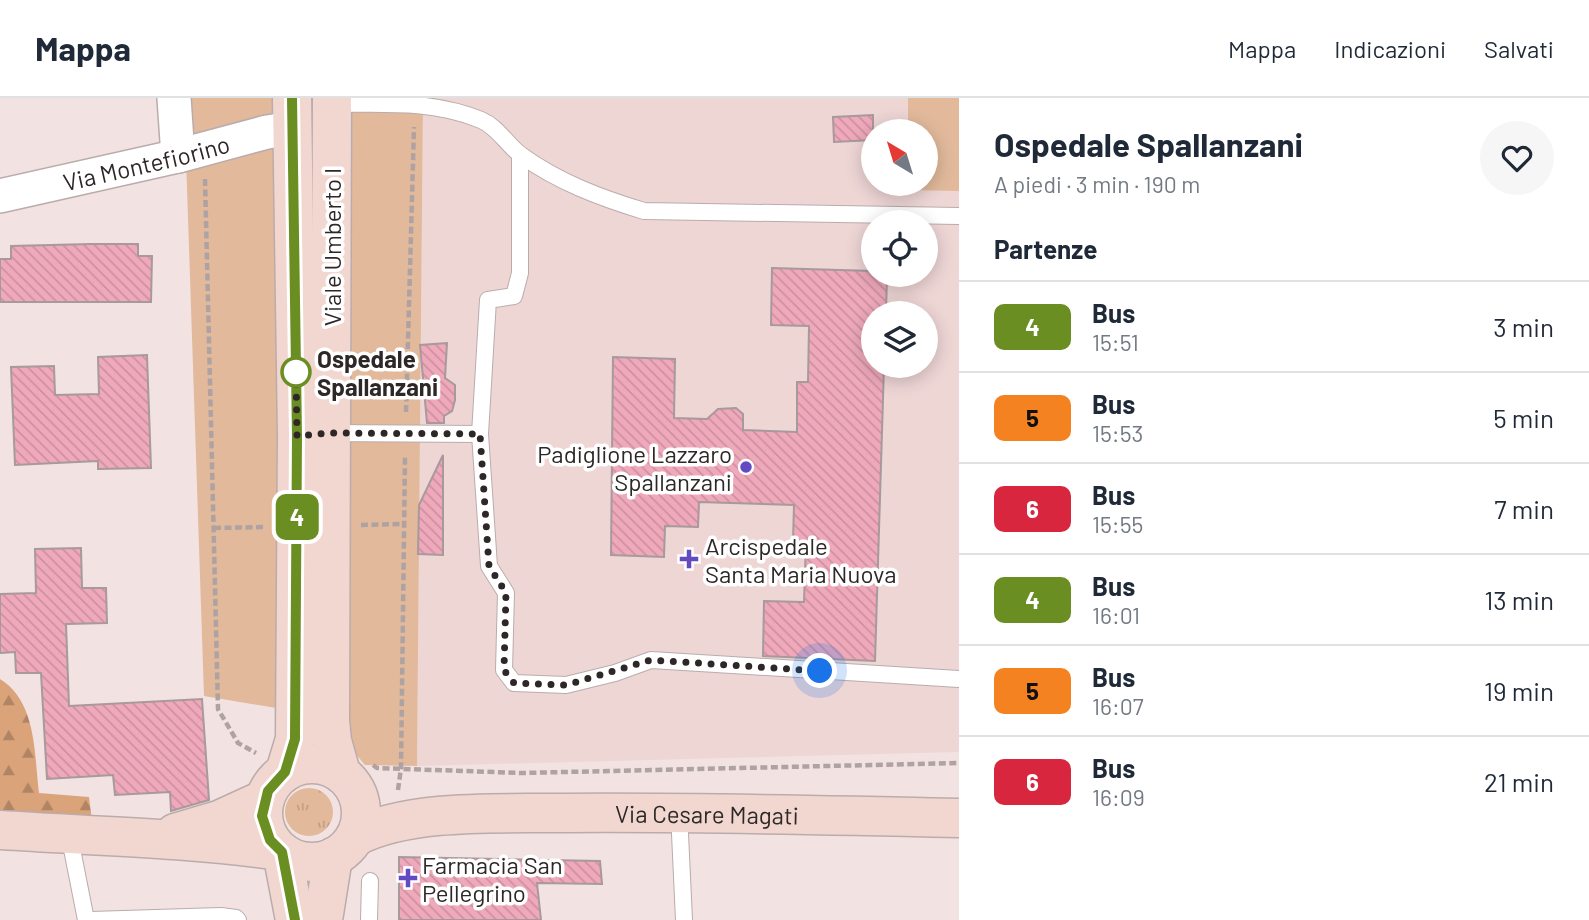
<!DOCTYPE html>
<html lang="it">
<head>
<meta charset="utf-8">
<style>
  :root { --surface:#fff; --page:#f6f6f7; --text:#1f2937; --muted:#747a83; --line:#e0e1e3 }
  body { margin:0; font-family:Barlow,sans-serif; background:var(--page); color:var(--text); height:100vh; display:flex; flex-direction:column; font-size:26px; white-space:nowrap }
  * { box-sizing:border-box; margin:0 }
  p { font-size:23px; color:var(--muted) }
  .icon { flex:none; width:38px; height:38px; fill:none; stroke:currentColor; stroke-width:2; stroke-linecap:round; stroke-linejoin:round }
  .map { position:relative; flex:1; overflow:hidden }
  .sheet { display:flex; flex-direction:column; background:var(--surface); width:630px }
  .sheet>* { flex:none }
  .badge { padding:0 14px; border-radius:10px; font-size:24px; line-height:46px }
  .needle { width:46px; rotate:322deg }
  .controls { position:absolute; left:861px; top:21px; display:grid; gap:14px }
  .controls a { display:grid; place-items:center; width:77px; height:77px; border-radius:50%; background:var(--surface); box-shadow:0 4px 18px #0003; font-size:35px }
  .you { position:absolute; width:35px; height:35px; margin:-18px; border:5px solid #fff; border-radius:50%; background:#1a73e8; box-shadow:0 0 0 10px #1a73e833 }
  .map>.badge { position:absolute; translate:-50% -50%; box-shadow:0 0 0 4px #fff }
  h2 { padding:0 35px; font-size:26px; line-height:63px }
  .round { display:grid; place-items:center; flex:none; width:74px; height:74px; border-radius:37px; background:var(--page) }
  .overview { display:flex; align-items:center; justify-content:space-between; height:119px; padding:0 35px }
  h1 { font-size:33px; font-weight:700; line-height:52px }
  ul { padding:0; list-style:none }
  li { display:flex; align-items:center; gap:21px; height:91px; padding:0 35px; border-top:2px solid var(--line) }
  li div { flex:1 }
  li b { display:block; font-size:26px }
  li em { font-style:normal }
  li .badge { min-width:77px; font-weight:700; text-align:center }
  header { display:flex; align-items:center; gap:42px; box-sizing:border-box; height:98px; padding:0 35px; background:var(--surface); border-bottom:2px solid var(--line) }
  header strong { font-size:33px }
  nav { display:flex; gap:38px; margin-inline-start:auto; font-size:24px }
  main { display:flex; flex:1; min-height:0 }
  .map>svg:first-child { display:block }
  .built { fill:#eed6d5; fill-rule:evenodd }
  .grass { fill:url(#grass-tufts) }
  .forest { fill:url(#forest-firs) }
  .green { fill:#e2b99b }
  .building { fill:url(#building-back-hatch); stroke:#a7999c; stroke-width:2 }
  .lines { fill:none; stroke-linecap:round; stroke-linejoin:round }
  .lane-casing { stroke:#bbacac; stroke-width:18 }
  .street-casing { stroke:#bbacac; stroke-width:36 }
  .secondary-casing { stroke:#bbacac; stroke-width:41 }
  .path { stroke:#aea3a2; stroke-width:4.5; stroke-dasharray:7 3.5; stroke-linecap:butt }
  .lane { stroke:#fff; stroke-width:16 }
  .street { stroke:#fff; stroke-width:33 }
  .secondary { stroke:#f1d7cf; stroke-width:38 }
  .line-casing { stroke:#fff; stroke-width:16 }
  .line { stroke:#6b8e23; stroke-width:10 }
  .walk { stroke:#2d2827; stroke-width:7; stroke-dasharray:0 12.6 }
  .stop-dot { fill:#fff; stroke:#6b8e23; stroke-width:3.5 }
  .poi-dot { fill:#634ac3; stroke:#fff; stroke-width:2.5 }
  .labels { text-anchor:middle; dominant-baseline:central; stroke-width:7; stroke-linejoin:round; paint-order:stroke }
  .street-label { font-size:24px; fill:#2d2827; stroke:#fff }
  .stop-label { font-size:24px; font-weight:bold; fill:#2d2827; stroke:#fff; text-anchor:start }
  .poi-label { font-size:24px; fill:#2d2827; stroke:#fff; text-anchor:start }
</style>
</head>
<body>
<header>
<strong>Mappa</strong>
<nav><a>Mappa</a><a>Indicazioni</a><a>Salvati</a></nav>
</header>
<main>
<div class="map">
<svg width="959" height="822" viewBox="0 0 959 822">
  <defs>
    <pattern id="grass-tufts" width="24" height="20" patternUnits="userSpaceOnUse" patternTransform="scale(1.75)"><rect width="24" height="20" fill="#e2b99b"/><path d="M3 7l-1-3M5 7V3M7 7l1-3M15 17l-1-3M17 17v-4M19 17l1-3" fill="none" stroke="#c29f86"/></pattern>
    <pattern id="forest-firs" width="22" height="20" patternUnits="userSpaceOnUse" patternTransform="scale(1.75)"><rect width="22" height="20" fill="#daa37a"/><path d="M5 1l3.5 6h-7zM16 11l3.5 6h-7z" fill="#b18564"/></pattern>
    <pattern id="building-back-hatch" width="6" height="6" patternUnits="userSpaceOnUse" patternTransform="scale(1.75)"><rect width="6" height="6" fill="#efa9bb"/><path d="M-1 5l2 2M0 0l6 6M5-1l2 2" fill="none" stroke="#cd91a1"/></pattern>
  </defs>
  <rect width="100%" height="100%" fill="#f2e3e2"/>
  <path class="built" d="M423,0H959V654L417,668ZM873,33H926V86H873ZM873,124H926V177H873ZM873,215H926V268H873Z"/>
  <path class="grass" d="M285 714a24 24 0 1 1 48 0a24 24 0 1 1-48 0Z"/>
  <path class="forest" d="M0,581C37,604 34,656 39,695L89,699L94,739L0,732Z"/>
  <path class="green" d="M184,0H423L417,668L365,667L354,654L282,611L204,598Z
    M908,0H959V93L907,92V86H926V33H908Z"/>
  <path class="building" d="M873,17V42L834,44L833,19Z
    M91,146H138V158H152L151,204H0V161H11V148Z
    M772,170L873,173V177H887L886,215H873V268H884L875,563L763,558L764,503L804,504L806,444L793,443L794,407L699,404L698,429L665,428L664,459L611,457L613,259L675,261L674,320L707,321L718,311L736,310L743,316V332L797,334V284H808L809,228L771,227Z
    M447,245L445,280L455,287V302L452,313L444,318V325H427L420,247Z
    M147,257L151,370L98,371V363L15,367L11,269L54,268L55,297L99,296L98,259Z
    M443,357V457L418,456L419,407Z
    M81,450L82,490H106L107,525L66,526L69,608L202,601L209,702L171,713L170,694L115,697L113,677L47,681L41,575H16L15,554L0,555V496L36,495L35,451Z
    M399,759L600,763L602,786L537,785L541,822H399Z"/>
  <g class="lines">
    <g class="lane-casing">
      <path id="lane" d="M332,6C383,6 433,2 481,22C498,29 507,47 521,57C558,84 601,100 644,113L959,118
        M328,335L480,336L489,468L506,495L504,572L514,585L566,587L615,575L651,562L959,581
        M480,336L488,202L514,198L520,175V56
        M679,714L684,822
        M69,736L86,822
        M91,822L221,818L236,820L238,822
        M369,822L370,783"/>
    </g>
    <g class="street-casing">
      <g id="street">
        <path d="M174,0L178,58"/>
        <path id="s1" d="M0,98L178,58L267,34L293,30"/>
      </g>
    </g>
    <g class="secondary-casing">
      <g id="secondary">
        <path d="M332,0L330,623L332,643L341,675"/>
        <circle cx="312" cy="715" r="49"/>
        <path d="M285,674L295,641L297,338L292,0"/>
        <path d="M0,732C93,738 187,740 280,753"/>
        <path d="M175,735L219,722L265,701"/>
        <path id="s2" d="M355,739C410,710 504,716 565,715C697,714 828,717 959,720"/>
        <path d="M282,754L295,822"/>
        <path d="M323,822L333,759"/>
      </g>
    </g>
    <path class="path" d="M205,81L218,611L238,645L256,655
      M406,314L414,29
      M361,427L404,426
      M214,430L265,429
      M373,667L377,670L522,675L959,665
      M398,692L401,670L405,358"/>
    <use href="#lane" class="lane"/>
    <use href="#street" class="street"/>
    <use href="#secondary" class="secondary"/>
  </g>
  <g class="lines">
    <g class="line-casing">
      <path id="line" d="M292,0L297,338L295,641L285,674L268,693L262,718L270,742L282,754L295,822"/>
    </g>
    <use href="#line" class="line"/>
    <path class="walk" d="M296,274L297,338L330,335L480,336L489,468L506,495L504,572L514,585L566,587L651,562L820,573"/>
  </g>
  <circle class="stop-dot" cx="296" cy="274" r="14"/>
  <g class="poi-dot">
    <circle cx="746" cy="369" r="7"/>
    <path d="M685.5 450.5h7v7h7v7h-7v7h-7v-7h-7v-7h7z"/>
    <path d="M404.5 769.5h7v7h7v7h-7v7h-7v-7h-7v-7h7z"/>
  </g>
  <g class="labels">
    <g class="street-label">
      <text stroke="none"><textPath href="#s1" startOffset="150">Via Montefiorino</textPath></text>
      <text transform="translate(331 149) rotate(-90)">Viale Umberto I</text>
      <text stroke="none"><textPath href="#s2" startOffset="355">Via Cesare Magati</textPath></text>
    </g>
    <g class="stop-label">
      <text x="317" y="260">Ospedale<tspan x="317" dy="28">Spallanzani</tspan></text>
    </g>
    <g class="poi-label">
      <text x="732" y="355" text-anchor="end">Padiglione Lazzaro<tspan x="732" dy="28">Spallanzani</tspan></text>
      <text x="705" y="447">Arcispedale<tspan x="705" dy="28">Santa Maria Nuova</tspan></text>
      <text x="422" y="766">Farmacia San<tspan x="422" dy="28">Pellegrino</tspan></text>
    </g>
  </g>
</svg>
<div class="controls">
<a><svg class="needle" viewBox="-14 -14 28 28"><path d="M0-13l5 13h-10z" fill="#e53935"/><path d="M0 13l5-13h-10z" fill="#747a83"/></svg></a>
<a><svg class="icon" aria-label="locate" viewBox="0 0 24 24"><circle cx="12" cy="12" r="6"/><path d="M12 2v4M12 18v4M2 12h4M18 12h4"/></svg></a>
<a><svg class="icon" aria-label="layers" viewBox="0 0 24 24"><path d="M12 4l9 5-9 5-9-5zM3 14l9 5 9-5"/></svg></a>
</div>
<div class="you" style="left:820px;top:573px"></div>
<b class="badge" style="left:297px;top:419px;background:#6b8e23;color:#fff">4</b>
</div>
<section class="sheet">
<div class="overview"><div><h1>Ospedale Spallanzani</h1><p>A piedi · 3 min · 190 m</p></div><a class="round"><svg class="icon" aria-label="heart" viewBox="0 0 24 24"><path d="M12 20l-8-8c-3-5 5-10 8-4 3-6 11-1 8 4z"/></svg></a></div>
<h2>Partenze</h2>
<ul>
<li><span class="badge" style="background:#6b8e23;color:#fff">4</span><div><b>Bus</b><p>15:51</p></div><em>3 min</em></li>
<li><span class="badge" style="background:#f58220;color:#111">5</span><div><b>Bus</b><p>15:53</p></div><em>5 min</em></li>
<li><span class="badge" style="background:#d7263d;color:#fff">6</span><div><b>Bus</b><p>15:55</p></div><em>7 min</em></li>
<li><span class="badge" style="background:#6b8e23;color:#fff">4</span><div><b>Bus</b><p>16:01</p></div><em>13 min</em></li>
<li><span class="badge" style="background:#f58220;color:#111">5</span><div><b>Bus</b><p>16:07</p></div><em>19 min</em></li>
<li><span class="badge" style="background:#d7263d;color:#fff">6</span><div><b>Bus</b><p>16:09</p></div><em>21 min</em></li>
</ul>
</section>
</main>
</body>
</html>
